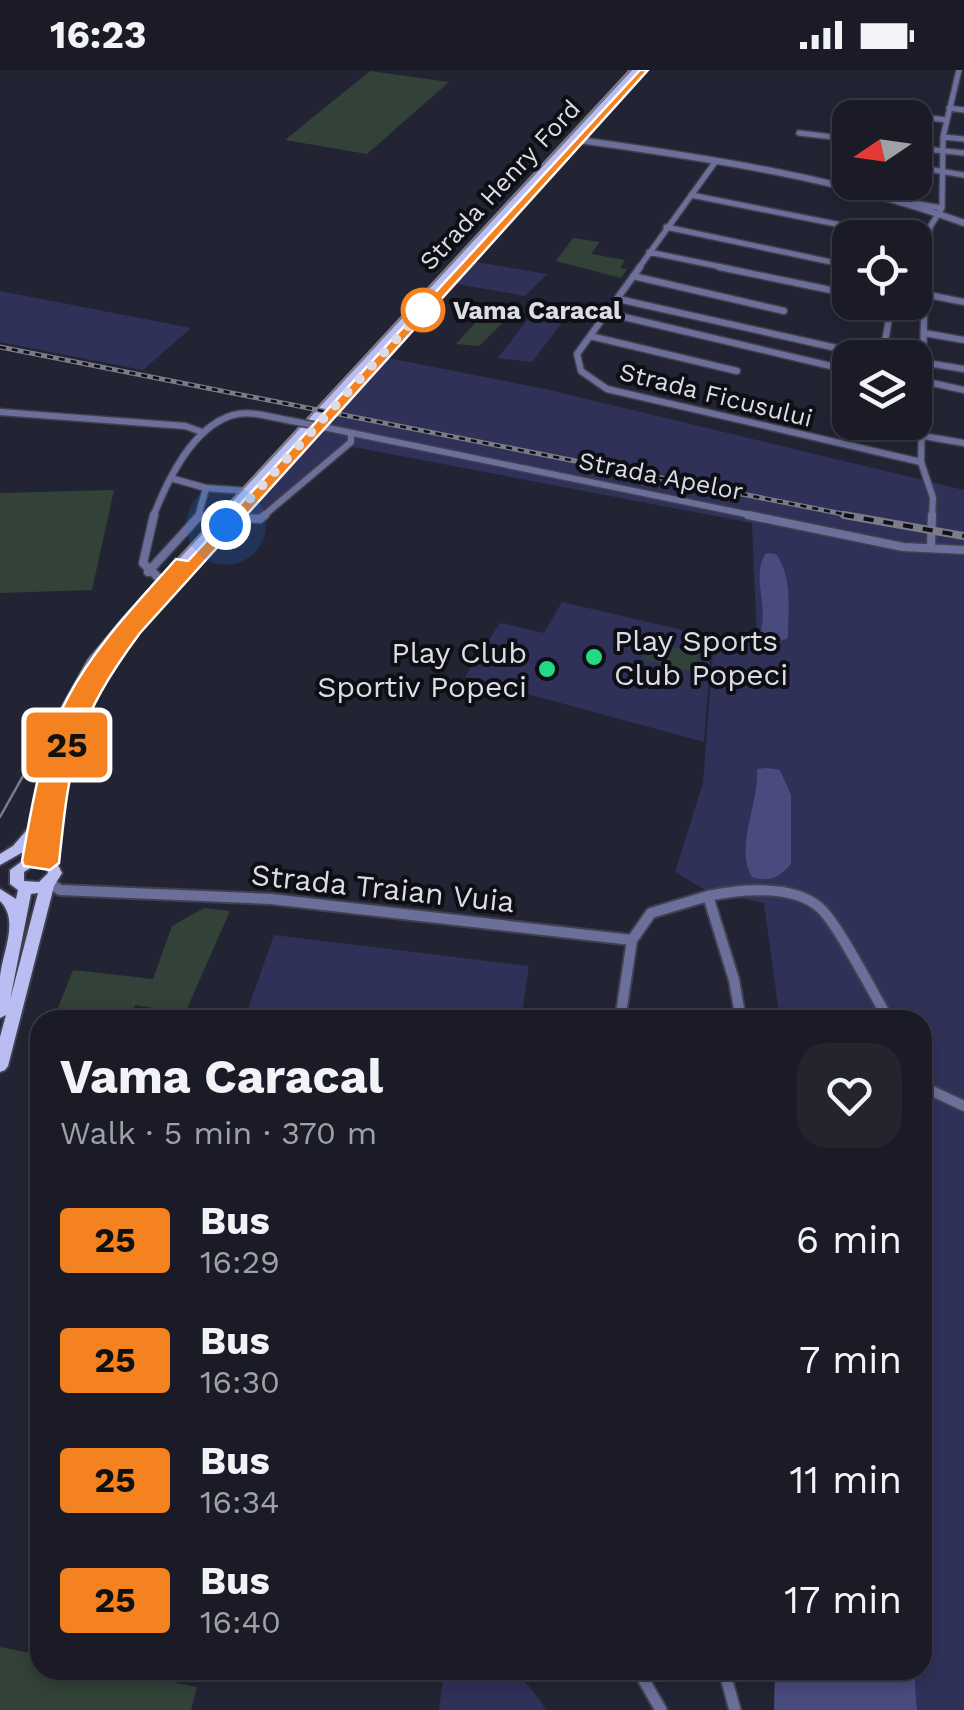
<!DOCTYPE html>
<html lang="en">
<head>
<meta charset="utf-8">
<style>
  :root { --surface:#1a1b26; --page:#23242e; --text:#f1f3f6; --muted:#9fa1a7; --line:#383943 }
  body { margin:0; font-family:"Work Sans",sans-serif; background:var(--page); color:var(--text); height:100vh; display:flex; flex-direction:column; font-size:38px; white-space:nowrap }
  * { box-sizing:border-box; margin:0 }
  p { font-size:32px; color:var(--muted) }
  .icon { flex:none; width:55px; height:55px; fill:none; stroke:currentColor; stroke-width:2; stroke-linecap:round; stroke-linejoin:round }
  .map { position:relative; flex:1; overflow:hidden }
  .details { position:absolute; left:30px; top:940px; width:902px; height:670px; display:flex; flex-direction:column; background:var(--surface); border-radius:30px; box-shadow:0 5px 15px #0003,0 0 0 2px var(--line) }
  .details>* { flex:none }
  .badge { padding:0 20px; border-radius:8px; font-size:35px; line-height:65px }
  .needle { width:65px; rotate:257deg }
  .buttons { position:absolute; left:832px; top:30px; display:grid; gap:20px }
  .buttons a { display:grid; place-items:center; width:100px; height:100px; border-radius:20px; background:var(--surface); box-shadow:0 5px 15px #0003,0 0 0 2px var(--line); font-size:50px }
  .you { position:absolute; width:50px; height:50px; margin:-25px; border:8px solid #fff; border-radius:50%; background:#1a73e8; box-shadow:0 0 0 15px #1a73e833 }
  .map>.badge { position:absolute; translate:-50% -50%; box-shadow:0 0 0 5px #fff }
  .round { display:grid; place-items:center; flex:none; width:105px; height:105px; border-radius:30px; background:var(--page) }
  .head { display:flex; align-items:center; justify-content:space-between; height:170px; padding:0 30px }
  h1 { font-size:48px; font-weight:700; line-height:75px }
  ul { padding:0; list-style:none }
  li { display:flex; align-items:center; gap:30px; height:120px; padding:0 30px }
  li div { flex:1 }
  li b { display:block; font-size:38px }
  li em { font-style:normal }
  li .badge { min-width:110px; font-weight:700; text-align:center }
  .status { display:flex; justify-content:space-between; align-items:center; height:70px; padding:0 50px; background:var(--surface); direction:ltr }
  .status svg { height:28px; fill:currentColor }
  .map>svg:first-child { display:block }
  .green { fill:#303159 }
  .water { fill:#494a7e }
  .building { fill:#324238 }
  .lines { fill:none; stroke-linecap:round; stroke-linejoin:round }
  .minor-far4-casing { stroke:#404150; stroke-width:8 }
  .minor-far3-casing { stroke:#404150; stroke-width:9 }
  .minor-far2-casing { stroke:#404150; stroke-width:11 }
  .minor-far1-casing { stroke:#404150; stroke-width:14 }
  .minor-casing { stroke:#404150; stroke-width:15 }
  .tertiary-casing { stroke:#404150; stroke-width:9 }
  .primary-casing { stroke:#404150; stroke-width:4 }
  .minor-far4 { stroke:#6c6f99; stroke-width:5 }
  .minor-far3 { stroke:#6c6f99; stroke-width:6 }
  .minor-far2 { stroke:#6c6f99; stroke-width:8 }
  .minor-far1 { stroke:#6c6f99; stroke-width:10 }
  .minor { stroke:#6c6f99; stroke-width:11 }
  .tertiary { stroke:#6c6f99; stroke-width:6 }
  .primary { fill:#b9bdf1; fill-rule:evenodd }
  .tram { stroke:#7b7c88; stroke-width:2.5 }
  .rail-far1-casing { stroke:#7b7c88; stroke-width:5 }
  .rail-casing { stroke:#7b7c88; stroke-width:8 }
  .rail-far1 { stroke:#0e0e15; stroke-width:2.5; stroke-dasharray:6; stroke-linecap:butt }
  .rail { stroke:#0e0e15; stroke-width:4; stroke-dasharray:10; stroke-linecap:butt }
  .minor-bridge-casing { stroke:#404150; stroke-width:9; stroke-linecap:butt }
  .minor-bridge { stroke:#6c6f99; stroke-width:6 }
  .line { fill:#f58220; stroke:#fff; stroke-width:2.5 }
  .walk { stroke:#dbdce6; stroke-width:10; stroke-dasharray:0 18 }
  .stop-dot { fill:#fff; stroke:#f58220; stroke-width:5 }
  .poi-dot { fill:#25d886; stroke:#0e0e15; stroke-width:4 }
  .labels { text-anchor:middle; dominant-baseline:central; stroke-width:8; stroke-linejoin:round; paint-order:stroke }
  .far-street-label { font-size:25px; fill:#dbdce6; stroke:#0e0e15 }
  .far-stop-label { font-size:25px; font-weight:bold; fill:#dbdce6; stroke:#0e0e15; text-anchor:start }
  .poi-label { font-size:30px; fill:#dbdce6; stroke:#0e0e15; text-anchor:start }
  .street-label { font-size:30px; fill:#dbdce6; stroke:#0e0e15 }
</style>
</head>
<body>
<div class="status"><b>16:23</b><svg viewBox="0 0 49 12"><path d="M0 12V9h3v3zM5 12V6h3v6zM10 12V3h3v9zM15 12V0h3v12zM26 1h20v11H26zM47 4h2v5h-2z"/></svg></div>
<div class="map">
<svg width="964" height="1640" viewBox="0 0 964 1640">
  <rect width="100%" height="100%" fill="#232433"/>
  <path class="green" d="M476,192L547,204L525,226L457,214Z
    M0,221L191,258L143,300L0,272Z
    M534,241L562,244L564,250L532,292L498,288Z
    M388,288L545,319L964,420V1640H917L914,1600H922V950H780L764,833L707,821L675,802L703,713L714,567L757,572L752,453L343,375L257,446L249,445Z
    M562,532L712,567L704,672L465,607L500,553L544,563Z
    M100,615L92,647L99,694L89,702H75C65,681 88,636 100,615Z
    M274,865L529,896L521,950H244Z
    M444,1600C497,1600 516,1590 546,1640H439Z"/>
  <path class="water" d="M766,483L776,484C793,508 788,539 788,568L778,572L767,569L761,560C768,535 751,504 766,483Z
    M767,698L780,700L791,725V794C779,807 771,813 752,807C734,777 760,731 757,699Z
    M775,1600H914L917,1640H774Z"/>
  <path class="building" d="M370,1L449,12L367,84L285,70Z
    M573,168L600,172L591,184L625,190L620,198L627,199L621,208L556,191Z
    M487,240L514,242L479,276L456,274Z
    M114,420L92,520L0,523V423Z
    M653,573L692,582L700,584L691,601L644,589Z
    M204,838L230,841L185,943L135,935L130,950H53L73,900L153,909L172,856Z
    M0,1577L40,1585V1600H112L197,1617L191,1640H0Z"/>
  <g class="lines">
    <g class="minor-far4-casing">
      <path id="minor-far4" d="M949,38L964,40
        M869,48L872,40L946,50
        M799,63L850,69
        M943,67L964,69
        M915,78L964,83
        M915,97L964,105
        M691,125L881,163
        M907,132L942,138
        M666,157L850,196
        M649,182L731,199
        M638,199L716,91
        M925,199L930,157L942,138L943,67L959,0"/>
    </g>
    <g class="minor-far3-casing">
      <path id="minor-far3" d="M640,197L577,284L581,301L607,319L921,392
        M719,197L850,224
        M925,197L921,392L933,428L932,447
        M633,206L784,241
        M924,224L964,232
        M618,229L881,288
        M607,243L835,297
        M924,263L964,270
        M590,266L737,301
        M882,288L892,232
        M915,291L964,299
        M923,311L964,320
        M0,342L185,356L202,362
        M328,358L760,447
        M923,366L964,373
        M174,409L206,418L247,421
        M153,447C167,411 192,357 233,345C250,340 270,347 287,350
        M198,447L206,418
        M233,447H239
        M262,447L351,372V364"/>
    </g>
    <g class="minor-far2-casing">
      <path id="minor-far2" d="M154,445L143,493L163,512
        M748,445L903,477L964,480
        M233,447L260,449L265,445
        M931,478L932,445
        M148,502L200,445"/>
    </g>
    <g class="minor-far1-casing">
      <path id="minor-far1" d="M50,813L60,820L271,829L632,870L620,950
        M708,826C740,819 794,814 820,838C837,852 875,927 889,950
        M632,870L651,843L708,826L734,910L741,950
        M922,1010L930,1020L964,1036"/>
    </g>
    <g class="minor-casing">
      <path id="minor" d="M638,1600L661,1640
        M724,1600L735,1640"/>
    </g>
    <g class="tertiary-casing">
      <path id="tertiary" d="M579,70C708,88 841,108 964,153"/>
    </g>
    <g class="primary-casing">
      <path id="primary" d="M632,0H639L167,514C134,553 105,592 81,637L85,641L66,700L56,791L62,803L54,816L8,996L5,1000L0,1002V967L6,945L0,948C0,935 0,921 0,907C2,883 20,850 0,831V819L16,829L18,820L10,814V800L25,789L27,777L23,782L0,795V784L13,776L31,755L42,708L53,673L84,609L106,576L159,510ZM51,723L43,788L38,787ZM33,796L47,799L48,803L39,812L24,811V802ZM38,823L10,930L31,824Z"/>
    </g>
    <use href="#minor-far4" class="minor-far4"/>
    <use href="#minor-far3" class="minor-far3"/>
    <use href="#minor-far2" class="minor-far2"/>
    <use href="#minor-far1" class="minor-far1"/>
    <use href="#minor" class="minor"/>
    <use href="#tertiary" class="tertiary"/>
    <use href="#primary" class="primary"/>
    <path class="tram" d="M0,747L88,590L123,548L630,0"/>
    <g class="rail-far1-casing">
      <path id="rail-far1" d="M0,277L858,447"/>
    </g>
    <g class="rail-casing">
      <path id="rail" d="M844,445L964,466"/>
    </g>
    <use href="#rail-far1" class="rail-far1"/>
    <use href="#rail" class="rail"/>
    <g class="minor-bridge-casing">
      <path id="minor-bridge" d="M287,350L328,358"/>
    </g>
    <use href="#minor-bridge" class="minor-bridge"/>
  </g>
  <path class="line" d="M640,0H648L140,563C75,651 70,687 59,793L50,800L24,796L22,791C32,736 40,679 67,629C94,577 137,533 176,489L188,491Z"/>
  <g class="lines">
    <path class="walk" d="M226,455L423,240"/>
  </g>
  <circle class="stop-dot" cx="423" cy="240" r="20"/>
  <g class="poi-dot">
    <circle cx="594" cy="587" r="10"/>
    <circle cx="547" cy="599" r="10"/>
  </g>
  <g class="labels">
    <g class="far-street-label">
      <text transform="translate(500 115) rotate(-47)">Strada Henry Ford</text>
      <text transform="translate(716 325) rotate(14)">Strada Ficusului</text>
      <text transform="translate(661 406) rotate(11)">Strada Apelor</text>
    </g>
    <g class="far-stop-label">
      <text x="453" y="240">Vama Caracal</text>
    </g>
    <g class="poi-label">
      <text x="614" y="570">Play Sports<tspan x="614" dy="34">Club Popeci</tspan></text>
      <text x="527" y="582" text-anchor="end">Play Club<tspan x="527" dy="34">Sportiv Popeci</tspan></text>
    </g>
    <g class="street-label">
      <text transform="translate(383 818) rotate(6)">Strada Traian Vuia</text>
    </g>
  </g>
</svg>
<div class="buttons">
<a><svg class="needle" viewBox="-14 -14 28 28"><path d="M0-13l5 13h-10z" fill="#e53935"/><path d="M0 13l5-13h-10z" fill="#9fa1a7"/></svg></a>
<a><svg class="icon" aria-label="locate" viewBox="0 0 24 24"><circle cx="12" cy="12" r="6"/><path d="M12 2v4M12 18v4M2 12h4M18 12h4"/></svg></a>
<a><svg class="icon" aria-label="layers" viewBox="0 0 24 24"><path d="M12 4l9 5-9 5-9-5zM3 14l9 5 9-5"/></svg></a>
</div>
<div class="you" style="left:226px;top:455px"></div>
<b class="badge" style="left:67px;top:675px;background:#f58220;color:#111">25</b>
<section class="details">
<div class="head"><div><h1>Vama Caracal</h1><p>Walk · 5 min · 370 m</p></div><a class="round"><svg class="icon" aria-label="heart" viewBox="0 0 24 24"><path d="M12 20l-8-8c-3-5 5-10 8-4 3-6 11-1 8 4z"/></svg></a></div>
<ul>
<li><span class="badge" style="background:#f58220;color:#111">25</span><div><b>Bus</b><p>16:29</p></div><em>6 min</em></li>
<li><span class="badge" style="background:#f58220;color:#111">25</span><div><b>Bus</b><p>16:30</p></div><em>7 min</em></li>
<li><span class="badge" style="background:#f58220;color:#111">25</span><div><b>Bus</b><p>16:34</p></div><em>11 min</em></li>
<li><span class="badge" style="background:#f58220;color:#111">25</span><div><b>Bus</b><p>16:40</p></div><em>17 min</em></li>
</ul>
</section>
</div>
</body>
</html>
